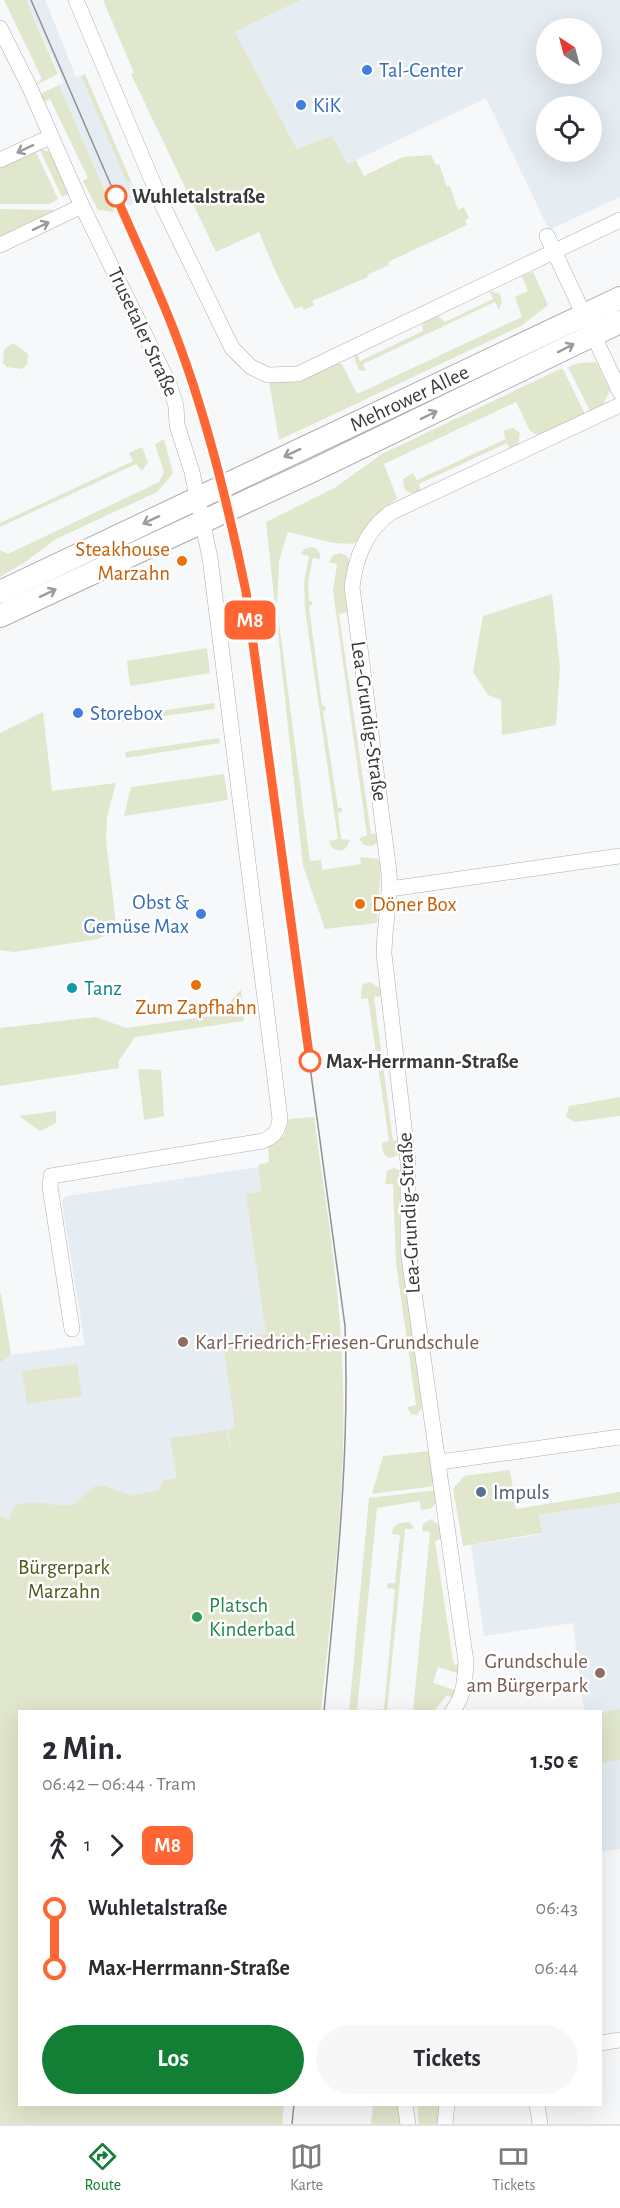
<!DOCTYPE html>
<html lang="de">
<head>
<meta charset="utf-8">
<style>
  :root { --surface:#fff; --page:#f7f7f7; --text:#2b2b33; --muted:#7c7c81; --line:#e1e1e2; --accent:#127f35 }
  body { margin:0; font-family:"Alegreya Sans",sans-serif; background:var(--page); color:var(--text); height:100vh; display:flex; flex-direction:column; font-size:22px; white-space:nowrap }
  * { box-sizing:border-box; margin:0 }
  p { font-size:20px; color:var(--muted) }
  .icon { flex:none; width:33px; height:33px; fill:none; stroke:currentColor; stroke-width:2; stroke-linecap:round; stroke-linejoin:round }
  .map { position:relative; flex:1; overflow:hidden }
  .side { position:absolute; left:18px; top:1710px; width:584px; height:396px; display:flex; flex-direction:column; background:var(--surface); border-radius:0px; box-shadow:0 6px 24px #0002 }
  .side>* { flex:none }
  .badge { padding:0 12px; border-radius:9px; font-size:21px; line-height:39px }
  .needle { width:39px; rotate:324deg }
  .fabs { position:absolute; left:536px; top:18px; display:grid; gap:12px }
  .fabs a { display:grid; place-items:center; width:66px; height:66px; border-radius:50%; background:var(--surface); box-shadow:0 6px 24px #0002; font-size:30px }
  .map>.badge { position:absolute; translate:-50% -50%; box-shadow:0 0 0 3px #fff }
  .legs { display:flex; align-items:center; gap:9px; height:66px; padding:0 24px; font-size:20px }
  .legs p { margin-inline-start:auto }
  .overview { display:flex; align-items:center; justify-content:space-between; height:102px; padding:0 24px }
  h1 { font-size:33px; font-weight:700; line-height:45px }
  .cta { display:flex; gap:12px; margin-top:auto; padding:12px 24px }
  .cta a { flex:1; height:69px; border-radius:36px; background:var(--accent); color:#fff; font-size:24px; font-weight:700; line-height:69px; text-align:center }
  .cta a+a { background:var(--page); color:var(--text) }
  ul { padding:0 24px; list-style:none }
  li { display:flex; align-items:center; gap:21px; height:60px; font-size:22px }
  li i { display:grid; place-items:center; width:9px; height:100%; margin:0 8px; background:currentColor }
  li i::after { content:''; width:15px; height:15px; margin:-8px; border:4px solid; border-radius:50%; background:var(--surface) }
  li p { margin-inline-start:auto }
  li:first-child i { background:linear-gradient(#0000 50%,currentColor 0) }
  li:last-child i { background:linear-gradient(currentColor 50%,#0000 0) }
  .dock { display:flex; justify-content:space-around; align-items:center; height:84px; border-top:2px solid var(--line); background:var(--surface); font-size:16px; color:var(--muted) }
  .dock a { display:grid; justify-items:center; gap:3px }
  .dock .active { color:var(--accent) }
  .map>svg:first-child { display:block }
  .built { fill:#e5edf3; fill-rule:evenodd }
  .green { fill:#e1e7cd }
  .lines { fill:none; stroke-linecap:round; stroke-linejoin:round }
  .minor-casing { stroke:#adaeaf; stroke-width:16 }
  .secondary-casing { stroke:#adaeaf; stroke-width:24 }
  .minor { stroke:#fff; stroke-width:15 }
  .secondary { stroke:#fff; stroke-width:22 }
  .tram { stroke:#909192; stroke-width:1.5 }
  .oneway { stroke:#9c9c9c }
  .line-1-casing { stroke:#fff; stroke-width:14 }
  .line-1 { stroke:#f63; stroke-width:9 }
  .shop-dot { fill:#3f7fe0; stroke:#fff; stroke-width:2 }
  .stop-1-dot { fill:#fff; stroke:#f63; stroke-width:3 }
  .food-dot { fill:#e8710a; stroke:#fff; stroke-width:2 }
  .culture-dot { fill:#0f9aa8; stroke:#fff; stroke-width:2 }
  .education-dot { fill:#8d6e63; stroke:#fff; stroke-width:2 }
  .service-dot { fill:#5c6f8a; stroke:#fff; stroke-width:2 }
  .leisure-dot { fill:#2e9e5b; stroke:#fff; stroke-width:2 }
  .labels { text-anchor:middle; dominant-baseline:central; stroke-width:5; stroke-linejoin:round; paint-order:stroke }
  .shop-label { font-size:21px; fill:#366cbe; stroke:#fff; text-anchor:start }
  .stop-label { font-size:21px; font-weight:bold; fill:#383939; stroke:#fff; text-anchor:start }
  .street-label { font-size:21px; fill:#383939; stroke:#fff }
  .food-label { font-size:21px; fill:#c56008; stroke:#fff; text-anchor:end }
  .culture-label { font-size:21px; fill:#0d838f; stroke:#fff; text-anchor:start }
  .education-label { font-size:21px; fill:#785e54; stroke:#fff; text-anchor:start }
  .service-label { font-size:21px; fill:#4e5e75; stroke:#fff; text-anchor:start }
  .park-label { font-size:21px; fill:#4f591b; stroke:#fff }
  .leisure-label { font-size:21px; fill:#27864d; stroke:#fff; text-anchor:start }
</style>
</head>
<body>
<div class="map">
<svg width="620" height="2124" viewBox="0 0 620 2124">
  <rect width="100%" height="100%" fill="#f6f8f9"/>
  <path class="built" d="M26,0H45L76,77L81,76L127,182L131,181L140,201L114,212L59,85L64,83Z
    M301,0H620V197L549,230L486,98L348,164L297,149L235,32ZM546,28H591V74H546ZM546,106H591V152H546Z
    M258,1167L299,1460L229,1472L145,1502L9,1520L0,1515V1363L11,1355L85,1345L62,1202L64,1198L68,1196Z
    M620,1503V1849L600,1852V1712L576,1711L584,1710L573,1623L484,1636L471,1545L542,1534L539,1515Z"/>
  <path class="green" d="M4,0H26L58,74L34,86L42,79Z
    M103,0H301L235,32L297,149L332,136L348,164L356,160L364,176L403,157L431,155L436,165L439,164L447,187L450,186L458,210L464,207L469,218L465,220L467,225L388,262L389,265L367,275L368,277L312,301L314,305L304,310L302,306L295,309L278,277L259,232L216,252L131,74L134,73Z
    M85,74L131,181L127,183L81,76Z
    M59,85L114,212L98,210L83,181L88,178L50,99L42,103L38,95Z
    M39,148L52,153L71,193L62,197Z
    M35,150L58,199L50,204H0V165Z
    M0,209L56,210L57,212L0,240Z
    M533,272L548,305L521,326L279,440L269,381L296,380L336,363L342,364L357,394L522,317L515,297L528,291L522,276Z
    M490,291L500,294L502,302L499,310L495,302L363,364L366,371L359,370L354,357L356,353L360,361L423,331L422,323L438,316L445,322L493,299Z
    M13,343L28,354L27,365L22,369L7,367L3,363L4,350Z
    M596,362L610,390L603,405L590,411L568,367L579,363Z
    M560,369H563L585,414L538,435L530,431L516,402L384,464L397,498L374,517L359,539L353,544L334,543L288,532L279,561L277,606L310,861L321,860L322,870L361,864L360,857L378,859L381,865L377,923L325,929L303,866L266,522L336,487L382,454Z
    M513,428L520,433L518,446L510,449L507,443L419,484L421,491C414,494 409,495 404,488L403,479L413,473L417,480L506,439L503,431Z
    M164,439L173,473L157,492L56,539L25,562L0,577V550L8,554L159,482L164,472L155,444Z
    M142,447L148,462L142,471L136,464L0,527V523L133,461L129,453Z
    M312,547C318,548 321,553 320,559L313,558L308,581L309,601H312V605L309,606L322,706H325L326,710L323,711L338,808H342V812L338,813L341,839L350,840L346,848C339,853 331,850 329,841L338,839L305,609L304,583L309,556L301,554L304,549Z
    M340,553L347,556L350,562L346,591L347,612L339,614L371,834L379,833L377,843L371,846L364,845L359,839L367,835L333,591L337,564L329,562L333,555Z
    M552,594L560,668L556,725L502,735L501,700L488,695L473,672L483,616Z
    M207,648L210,673L130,686L127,661Z
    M214,703L215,709L120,722V717Z
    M43,712L52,791L116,783L107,817L106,840L116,924L113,932L98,939L14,952L0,950V733Z
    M219,738L220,743L126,758L125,752Z
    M224,774L228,800L124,816L131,787Z
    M370,982L380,988L381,996L374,997L393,1141L401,1140L400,1154L392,1158C383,1157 382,1151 382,1143L389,1141L368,998L361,999L362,985Z
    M241,989L244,1021L135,1037L118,1062L119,1068L0,1086V1028L96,1017L126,1028L219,1015Z
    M138,1069L161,1070L164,1116L144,1120Z
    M620,1097V1116L575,1122L566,1117L569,1106Z
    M56,1111V1123L40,1131L19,1116Z
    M314,1117C326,1205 341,1293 343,1383C346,1494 332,1602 321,1711L20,1712V2104L284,2105L282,2124H0V1515L9,1520L14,1506C37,1497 52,1508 73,1505L93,1487L105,1486L132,1496L159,1490L163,1481L177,1478L170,1438L226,1430L232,1456L228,1430L235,1428L223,1341L266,1334L246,1194L261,1191L258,1165L269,1162L268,1147L284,1136L289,1119Z
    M394,1168L401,1171L423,1406L417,1415L411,1414L407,1407L416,1405L396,1263L393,1184H385L387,1171Z
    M1,1293L11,1355L0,1363V1294Z
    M77,1364L82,1396L27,1404L22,1371Z
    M430,1451L435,1486L372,1494L383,1456Z
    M510,1470L516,1509L620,1492V1503L539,1515L542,1533L463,1546L453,1489L464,1476Z
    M436,1490L437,1501L432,1508L421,1510L420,1501L377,1508L357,1711L349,1712L369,1498Z
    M431,1519L441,1526L443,1538L435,1541L453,1661L455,1665L462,1663L460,1674L438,1667L433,1683L455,1690L454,1700L447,1695L434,1711L413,1712L430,1532L422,1531L423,1524Z
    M409,1522L413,1526V1529H405L387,1711H375V1709L384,1710L395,1589L387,1588L388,1583H395L400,1535L392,1534C393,1523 400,1523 409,1522Z
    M620,1709V1760L600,1763V1713Z
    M373,2105H399L402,2124H371Z
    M417,2105H442L438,2124H419Z"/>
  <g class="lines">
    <g class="minor-casing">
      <path id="minor" d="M76,0L162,204L232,348L251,367L268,375L298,374L620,220
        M0,28L29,86L82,206L170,386L176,406L177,425L192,472L210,558L280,1119C278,1132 274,1136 263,1141L51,1176L50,1187L72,1329
        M0,160L50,137
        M547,236L620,392
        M0,245L82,206
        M390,889L620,856
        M440,1462L620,1437
        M452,1712C464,1697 465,1680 466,1662L408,1250V1162L384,954C384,926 391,899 389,872L352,587C356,557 365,532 390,513L620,405
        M600,2043L620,2040
        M405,2104L408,2124
        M537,2104L540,2124
        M445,2124L447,2104"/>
    </g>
    <g class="secondary-casing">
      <g id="secondary">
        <path id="s1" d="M0,592L620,298"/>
        <path d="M0,616L314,470L620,322"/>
      </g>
    </g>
    <use href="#minor" class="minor"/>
    <use href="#secondary" class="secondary"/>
    <path class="tram" d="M31,0L170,322L215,457L232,522L246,592L345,1326C350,1457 336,1581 324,1712
      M292,2124L294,2104"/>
  </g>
  <defs><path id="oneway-shaft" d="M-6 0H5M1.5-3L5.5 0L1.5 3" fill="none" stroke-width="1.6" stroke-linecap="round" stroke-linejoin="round" transform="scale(1.5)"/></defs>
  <g class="oneway">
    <use href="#oneway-shaft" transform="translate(25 149) rotate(155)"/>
    <use href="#oneway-shaft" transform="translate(41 226) rotate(-26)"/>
    <use href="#oneway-shaft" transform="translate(566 348) rotate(-27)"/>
    <use href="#oneway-shaft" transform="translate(429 415) rotate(-26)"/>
    <use href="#oneway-shaft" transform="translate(292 453) rotate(155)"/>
    <use href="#oneway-shaft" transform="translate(151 520) rotate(155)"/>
    <use href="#oneway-shaft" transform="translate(48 593) rotate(-25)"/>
  </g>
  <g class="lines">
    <g class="line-1-casing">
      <path id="line-1" d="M116,196C134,238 154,280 171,323C205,409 227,501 246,592L310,1061"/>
    </g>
    <use href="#line-1" class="line-1"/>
  </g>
  <g class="shop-dot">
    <circle cx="367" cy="70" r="6"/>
    <circle cx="301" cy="105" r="6"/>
    <circle cx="78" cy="713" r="6"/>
    <circle cx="201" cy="914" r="6"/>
  </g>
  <g class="stop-1-dot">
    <circle cx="116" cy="196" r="10"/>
    <circle cx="310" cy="1061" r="10"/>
  </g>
  <g class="food-dot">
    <circle cx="182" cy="561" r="6"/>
    <circle cx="360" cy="904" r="6"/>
    <circle cx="196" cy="985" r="6"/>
  </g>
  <circle class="culture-dot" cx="72" cy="988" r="6"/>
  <g class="education-dot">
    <circle cx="183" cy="1342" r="6"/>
    <circle cx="600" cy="1673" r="6"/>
  </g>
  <circle class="service-dot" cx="481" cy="1492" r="6"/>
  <circle class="leisure-dot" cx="197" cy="1617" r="6"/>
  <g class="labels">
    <g class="shop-label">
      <text x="379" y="70">Tal-Center</text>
      <text x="313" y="105">KiK</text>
      <text x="90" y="713">Storebox</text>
      <text x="189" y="902" text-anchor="end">Obst &amp;<tspan x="189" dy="24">Gemüse Max</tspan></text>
    </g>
    <g class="stop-label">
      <text x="132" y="196">Wuhletalstraße</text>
      <text x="326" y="1061">Max-Herrmann-Straße</text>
    </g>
    <g class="street-label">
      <text transform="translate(143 332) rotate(65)">Trusetaler Straße</text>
      <text stroke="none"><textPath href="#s1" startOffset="453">Mehrower Allee</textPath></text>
      <text transform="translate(369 721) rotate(82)">Lea-Grundig-Straße</text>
      <text transform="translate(409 1213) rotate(-93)">Lea-Grundig-Straße</text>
    </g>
    <g class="food-label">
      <text x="170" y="549">Steakhouse<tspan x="170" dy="24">Marzahn</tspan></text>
      <text x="372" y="904" text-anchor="start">Döner Box</text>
      <text x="196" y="1007" text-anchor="middle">Zum Zapfhahn</text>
    </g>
    <g class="culture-label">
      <text x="84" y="988">Tanz</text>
    </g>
    <g class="education-label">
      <text x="195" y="1342">Karl-Friedrich-Friesen-Grundschule</text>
      <text x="588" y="1661" text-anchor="end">Grundschule<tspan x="588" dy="24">am Bürgerpark</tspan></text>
    </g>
    <g class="service-label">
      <text x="493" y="1492">Impuls</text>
    </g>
    <g class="park-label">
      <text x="64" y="1567">Bürgerpark<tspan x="64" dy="24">Marzahn</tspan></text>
    </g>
    <g class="leisure-label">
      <text x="209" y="1605">Platsch<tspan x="209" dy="24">Kinderbad</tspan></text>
    </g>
  </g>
</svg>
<div class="fabs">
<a><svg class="needle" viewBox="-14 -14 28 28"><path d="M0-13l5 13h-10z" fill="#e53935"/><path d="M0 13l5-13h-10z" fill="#7c7c81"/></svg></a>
<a><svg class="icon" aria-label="locate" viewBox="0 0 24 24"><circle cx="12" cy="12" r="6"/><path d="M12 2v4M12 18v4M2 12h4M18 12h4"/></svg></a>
</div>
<b class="badge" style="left:250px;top:620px;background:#f63;color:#fff">M8</b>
<section class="side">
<div class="overview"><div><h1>2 Min.</h1><p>06:42 – 06:44 · Tram</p></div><b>1.50 €</b></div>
<div class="legs"><svg class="icon" aria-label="walk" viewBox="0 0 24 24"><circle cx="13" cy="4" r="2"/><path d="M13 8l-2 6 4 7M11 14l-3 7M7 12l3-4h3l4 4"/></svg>1<svg class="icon" aria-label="forward" viewBox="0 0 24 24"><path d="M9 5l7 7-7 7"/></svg><b class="badge" style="background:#f63;color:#fff">M8</b></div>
<ul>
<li><i style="color:#f63"></i><b>Wuhletalstraße</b><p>06:43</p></li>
<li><i style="color:#f63"></i><b>Max-Herrmann-Straße</b><p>06:44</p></li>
</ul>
<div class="cta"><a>Los</a><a>Tickets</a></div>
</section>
</div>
<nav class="dock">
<a class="active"><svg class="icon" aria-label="directions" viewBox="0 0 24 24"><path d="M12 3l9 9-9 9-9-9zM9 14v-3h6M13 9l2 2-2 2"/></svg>Route</a>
<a><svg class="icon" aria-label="map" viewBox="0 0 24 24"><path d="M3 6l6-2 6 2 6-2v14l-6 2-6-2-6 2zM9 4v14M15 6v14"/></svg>Karte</a>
<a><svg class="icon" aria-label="tickets" viewBox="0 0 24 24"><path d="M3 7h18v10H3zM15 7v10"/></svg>Tickets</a>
</nav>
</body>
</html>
